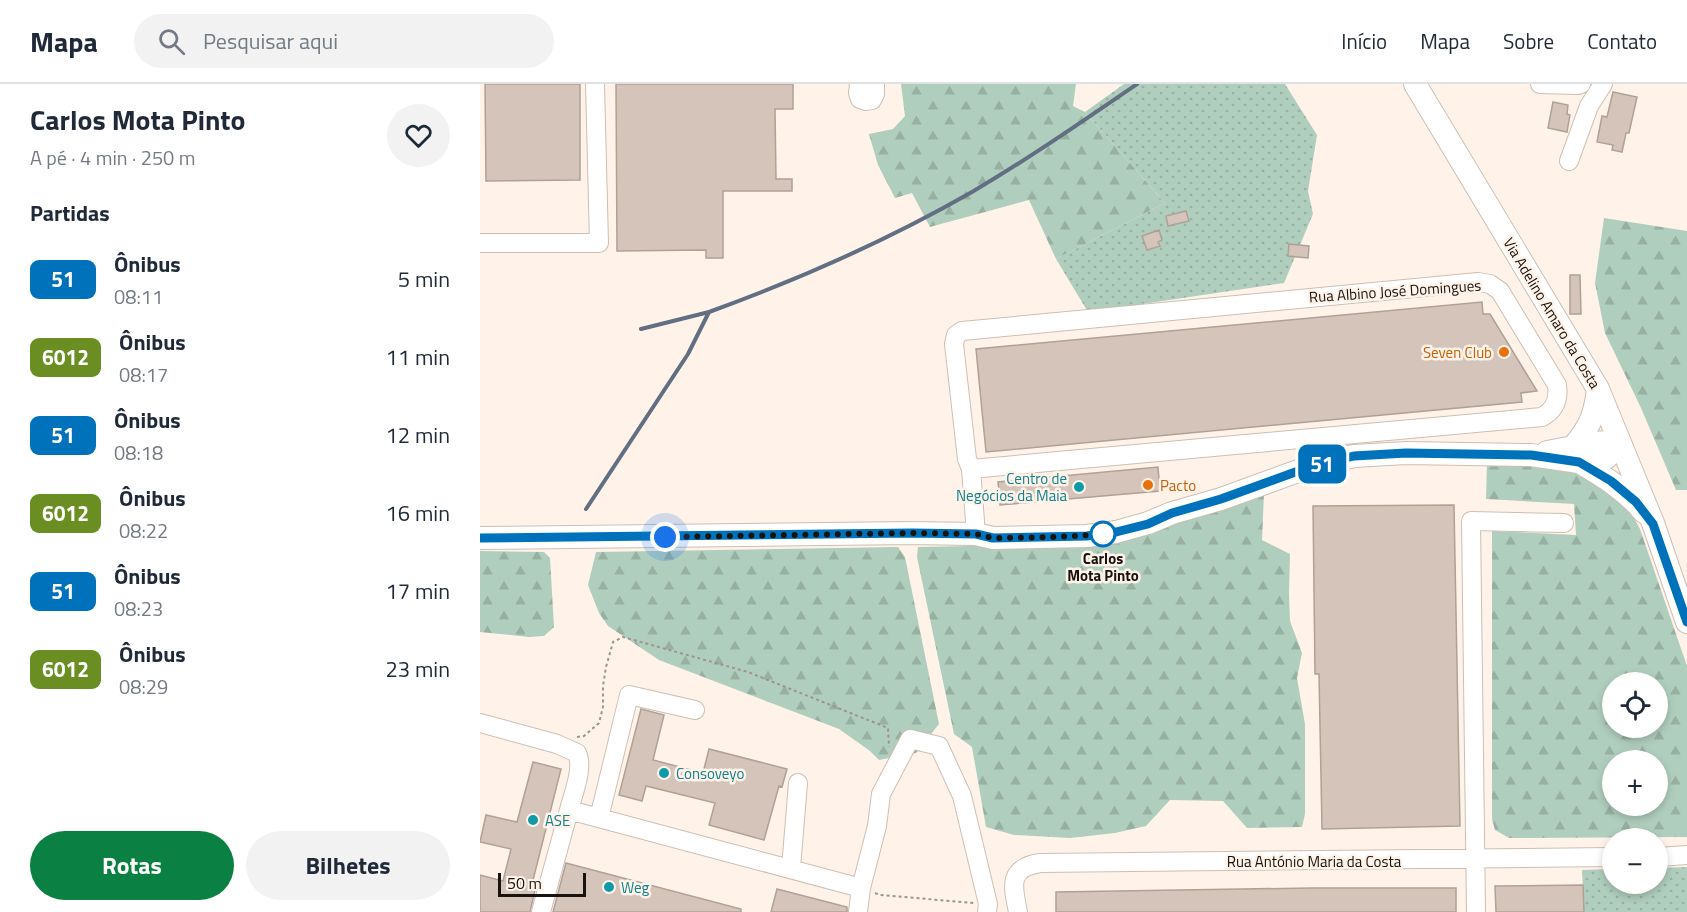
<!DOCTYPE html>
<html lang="pt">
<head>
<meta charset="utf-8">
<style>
  :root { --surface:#fff; --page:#f2f2f3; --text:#1f2937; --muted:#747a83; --line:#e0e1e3; --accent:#0b8043 }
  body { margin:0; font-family:"Titillium Web",sans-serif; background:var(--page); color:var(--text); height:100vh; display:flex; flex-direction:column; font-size:22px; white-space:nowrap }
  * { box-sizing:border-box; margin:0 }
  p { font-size:20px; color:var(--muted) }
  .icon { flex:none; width:33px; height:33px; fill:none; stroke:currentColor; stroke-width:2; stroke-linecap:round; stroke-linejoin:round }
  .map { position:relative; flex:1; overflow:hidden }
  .details { display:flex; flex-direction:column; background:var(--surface); width:480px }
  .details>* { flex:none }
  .badge { padding:0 12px; border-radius:9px; font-size:21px; line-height:39px }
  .fabs { position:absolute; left:1122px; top:588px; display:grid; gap:12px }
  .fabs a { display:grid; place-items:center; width:66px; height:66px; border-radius:50%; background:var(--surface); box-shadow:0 3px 9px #0003; font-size:30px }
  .scale { position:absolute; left:18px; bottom:15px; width:88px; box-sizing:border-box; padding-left:6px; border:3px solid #18130f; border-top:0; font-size:16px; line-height:21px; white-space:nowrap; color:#18130f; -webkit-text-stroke:4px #fff3e9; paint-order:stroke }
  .you { position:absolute; width:30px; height:30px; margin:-15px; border:4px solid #fff; border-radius:50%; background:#1a73e8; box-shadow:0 0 0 9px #1a73e833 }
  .map>.badge { position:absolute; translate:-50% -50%; box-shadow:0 0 0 3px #fff }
  h2 { padding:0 30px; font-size:22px; line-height:54px }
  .round { display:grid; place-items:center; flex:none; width:63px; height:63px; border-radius:32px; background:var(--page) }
  .headline { display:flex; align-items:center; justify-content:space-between; height:102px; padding:0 30px }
  h1 { font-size:28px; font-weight:700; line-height:45px }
  .action { display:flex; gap:12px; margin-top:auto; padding:12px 30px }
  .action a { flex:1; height:69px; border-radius:36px; background:var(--accent); color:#fff; font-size:24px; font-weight:700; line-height:69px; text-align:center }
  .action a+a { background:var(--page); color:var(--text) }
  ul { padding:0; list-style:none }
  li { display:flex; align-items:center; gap:18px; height:78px; padding:0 30px }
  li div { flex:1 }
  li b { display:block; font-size:22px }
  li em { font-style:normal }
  li .badge { min-width:66px; font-weight:700; text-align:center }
  header { display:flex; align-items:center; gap:36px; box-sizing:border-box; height:84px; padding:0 30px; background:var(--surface); border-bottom:2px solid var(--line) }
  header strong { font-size:28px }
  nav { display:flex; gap:33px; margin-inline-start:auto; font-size:21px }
  .search { width:420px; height:54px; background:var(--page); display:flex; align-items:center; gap:15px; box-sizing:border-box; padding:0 21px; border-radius:33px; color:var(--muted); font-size:22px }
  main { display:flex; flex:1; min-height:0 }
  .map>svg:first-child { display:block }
  .grass { fill:url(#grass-dots) }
  .forest { fill:url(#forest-firs); fill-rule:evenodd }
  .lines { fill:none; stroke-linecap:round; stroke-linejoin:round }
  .stream { stroke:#626f83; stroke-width:4 }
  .building { fill:#d4c4ba; stroke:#b0a096; stroke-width:1.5 }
  .minor-casing { stroke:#cdbeb2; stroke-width:20 }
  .major-casing { stroke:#cdbeb2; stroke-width:24 }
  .path { stroke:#9d948d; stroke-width:2; stroke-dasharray:3 3; stroke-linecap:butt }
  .minor { stroke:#fff; stroke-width:18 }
  .major { stroke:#fff; stroke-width:22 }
  .line-casing { stroke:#fff; stroke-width:14 }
  .line { stroke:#0072bc; stroke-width:9 }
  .walk { stroke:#18130f; stroke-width:6; stroke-dasharray:0 10.8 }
  .food-dot { fill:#e8710a; stroke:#fff3e9; stroke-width:2 }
  .culture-dot { fill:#0f9aa8; stroke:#fff3e9; stroke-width:2 }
  .stop-dot { fill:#fff; stroke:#0072bc; stroke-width:3 }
  .labels { text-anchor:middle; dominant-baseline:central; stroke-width:5; stroke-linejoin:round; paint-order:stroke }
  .street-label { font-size:15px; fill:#18130f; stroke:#fff3e9 }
  .food-label { font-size:15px; fill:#c56008; stroke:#fff3e9; text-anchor:end }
  .culture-label { font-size:15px; fill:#0d838f; stroke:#fff3e9; text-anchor:start }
  .stop-label { font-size:15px; font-weight:bold; fill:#18130f; stroke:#fff3e9 }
</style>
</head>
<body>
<header>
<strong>Mapa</strong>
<div class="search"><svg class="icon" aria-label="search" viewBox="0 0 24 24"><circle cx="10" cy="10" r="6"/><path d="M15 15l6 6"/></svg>Pesquisar aqui</div>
<nav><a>Início</a><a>Mapa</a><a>Sobre</a><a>Contato</a></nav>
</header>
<main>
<section class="details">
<div class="headline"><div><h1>Carlos Mota Pinto</h1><p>A pé · 4 min · 250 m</p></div><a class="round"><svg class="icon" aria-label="heart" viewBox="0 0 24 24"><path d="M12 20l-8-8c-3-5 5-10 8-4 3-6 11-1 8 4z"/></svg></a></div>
<h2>Partidas</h2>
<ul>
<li><span class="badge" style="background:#0072bc;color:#fff">51</span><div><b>Ônibus</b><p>08:11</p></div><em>5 min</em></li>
<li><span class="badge" style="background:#6b8e23;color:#fff">6012</span><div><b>Ônibus</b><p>08:17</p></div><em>11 min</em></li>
<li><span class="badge" style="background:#0072bc;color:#fff">51</span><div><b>Ônibus</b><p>08:18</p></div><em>12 min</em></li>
<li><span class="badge" style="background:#6b8e23;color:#fff">6012</span><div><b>Ônibus</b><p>08:22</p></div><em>16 min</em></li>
<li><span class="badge" style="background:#0072bc;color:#fff">51</span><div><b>Ônibus</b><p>08:23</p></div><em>17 min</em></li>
<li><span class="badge" style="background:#6b8e23;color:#fff">6012</span><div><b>Ônibus</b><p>08:29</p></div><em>23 min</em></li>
</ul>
<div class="action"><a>Rotas</a><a>Bilhetes</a></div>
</section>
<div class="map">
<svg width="1207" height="828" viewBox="0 0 1207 828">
  <defs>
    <pattern id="grass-dots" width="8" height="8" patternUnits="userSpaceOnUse" patternTransform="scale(1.5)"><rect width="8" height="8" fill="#b0cebe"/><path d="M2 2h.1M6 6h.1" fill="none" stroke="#97b0a2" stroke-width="1.8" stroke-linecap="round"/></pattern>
    <pattern id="forest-firs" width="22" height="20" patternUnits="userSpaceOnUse" patternTransform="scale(1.5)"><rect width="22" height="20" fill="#b0cebe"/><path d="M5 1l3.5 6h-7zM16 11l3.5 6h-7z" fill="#97b0a2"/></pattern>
  </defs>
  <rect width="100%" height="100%" fill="#fff3e9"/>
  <path class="grass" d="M644,0H805L837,51L828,107L833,130L804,199L608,228L576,175L685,119L605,28Z
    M1207,783V828H1104L1102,786L1132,785V800H1178V784Z"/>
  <path class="forest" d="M421,0H596L593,22L605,28L685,119L576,175L549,116L450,143L432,109L415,114L398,81L389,50L413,45L425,32Z
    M1124,134L1207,147V406H1196L1161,324L1125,249L1115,199Z
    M1007,378L1049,380L1093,387L1126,405L1151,428L1160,445L1207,582V753L1029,754L1015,746L1012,735V447L1096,451L1094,420L1006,415ZM1132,598H1178V644H1132ZM1132,676H1178V722H1132Z
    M784,410L782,456L810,470L809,510L810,537L822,569L817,594L825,640V730L822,743L767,744L743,717L690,716L666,742L635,749L590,754L534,751L506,743L492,663L474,650L437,473L438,463L628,459Z
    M418,463L425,473L459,640L436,669L399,676L390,667L359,645L179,576L128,542L119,529L108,501L116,468Z
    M0,467L64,468L70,474L74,543L64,552L49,553L0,548Z"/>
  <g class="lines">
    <path class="stream" d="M161,245L229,228
      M106,425L208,270L229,228C320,195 408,156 492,108C548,75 603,37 657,0"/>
  </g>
  <path class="building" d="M5,0H100V96L6,97Z
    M136,0H313V25H295L296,95H312V107H243V174H226V166L137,167Z
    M1133,8L1157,13L1149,49H1146L1142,68L1132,66L1133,61L1117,58L1122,32L1127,33Z
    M1073,18L1088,21L1087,30L1090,31L1087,48L1068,44Z
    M706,127L709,137L688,142L686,132Z
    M679,146L682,156L678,158L680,162L667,166L662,152Z
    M809,160L829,162L828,174L808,172Z
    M1090,191H1100L1101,230H1090Z
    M1002,218L1003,230H1010L1057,307L1041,309L1042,318L506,368L496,265Z
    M678,383L680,407L520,421L518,398Z
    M974,421L980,742L842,745L839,590H835L833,422Z
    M161,625L184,631L173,676L223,689L229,665L307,685L302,703L299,702L284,756L229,741L235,719L166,702L162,717L139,711Z
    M53,678L81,685L51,804L55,806L50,828H0V791L23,797L31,765L0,758L6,731L37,738Z
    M86,779L261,825V828H73Z
    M1103,801L1104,828H1016L1015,802Z
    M831,804H976V828H576V808Z
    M297,805L367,823V828H291Z"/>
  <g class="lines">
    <g class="minor-casing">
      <path id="minor" d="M379,0L378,9L380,15L386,17L392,16L395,10V0
        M1060,0L1098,1L1101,0
        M1089,77L1109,22L1123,0
        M0,159H119L115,0
        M491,385L1062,333C1075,326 1079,315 1077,301L1020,207L1010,200L998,198L482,247L476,251L474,260L487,375L491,385L496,450
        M0,639L77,660L97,669C104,684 93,710 89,726L381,804L378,828
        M119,734L149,611L215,626
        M1178,773L1207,771
        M311,784L318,699
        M381,804L397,742L401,710L430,655L459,662L482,712L508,820L507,828
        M61,828L89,726
        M538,828C533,803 527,784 560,779L1132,773
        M996,828L991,437L1084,439"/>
    </g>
    <g class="major-casing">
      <path id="major" d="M935,0L1118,305L1173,439L1207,538
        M1093,363C1110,343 1115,331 1118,305
        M1067,368L1115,359L1139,357
        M1099,378C1123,392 1146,406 1164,428
        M0,454L432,449L496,450L513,454L607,452L636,448L668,439L692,429L741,415L829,383L874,372L926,369L1051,371L1099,378L1114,379L1126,374L1133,367L1139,357"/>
    </g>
    <path class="path" d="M97,653L104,652L119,639L123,623V602L126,583L133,558L143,553L268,588L408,644L409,663
      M395,809L400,811L494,819"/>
    <use href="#minor" class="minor"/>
    <use href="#major" class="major"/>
  </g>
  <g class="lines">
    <g class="line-casing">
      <path id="line" d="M0,454L432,449L496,450L513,454L607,452L636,448L668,440L692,429L741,415L829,383L874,372L926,369L1051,371L1099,378L1131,397L1156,418L1173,440L1207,538"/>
    </g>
    <use href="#line" class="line"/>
    <path class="walk" d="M185,453L432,449L496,450L513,454L578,453L623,450"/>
  </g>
  <g class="food-dot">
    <circle cx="1024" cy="268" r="6"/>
    <circle cx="668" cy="401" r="6"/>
  </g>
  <g class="culture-dot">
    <circle cx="599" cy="403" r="6"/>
    <circle cx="184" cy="689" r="6"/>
    <circle cx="53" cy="736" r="6"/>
    <circle cx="129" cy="803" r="6"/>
  </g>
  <circle class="stop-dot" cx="623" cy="450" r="12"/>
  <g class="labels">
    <g class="street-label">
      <text transform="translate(915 207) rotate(-4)">Rua Albino José Domingues</text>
      <text transform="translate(1072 229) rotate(59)">Via Adelino Amaro da Costa</text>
      <text x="834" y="777">Rua António Maria da Costa</text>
    </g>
    <g class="food-label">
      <text x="1012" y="268">Seven Club</text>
      <text x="680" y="401" text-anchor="start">Pacto</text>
    </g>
    <g class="culture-label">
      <text x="587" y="394" text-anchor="end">Centro de<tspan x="587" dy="17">Negócios da Maia</tspan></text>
      <text x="196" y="689">Consoveyo</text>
      <text x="65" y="736">ASE</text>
      <text x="141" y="803">Weg</text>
    </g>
    <g class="stop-label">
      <text x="623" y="474">Carlos<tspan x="623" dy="17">Mota Pinto</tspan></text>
    </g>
  </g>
</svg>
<div class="fabs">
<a><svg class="icon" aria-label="locate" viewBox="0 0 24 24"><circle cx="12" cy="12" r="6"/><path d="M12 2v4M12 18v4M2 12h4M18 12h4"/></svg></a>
<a>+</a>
<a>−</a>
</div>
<div class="scale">50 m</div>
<div class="you" style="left:185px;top:453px"></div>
<b class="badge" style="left:842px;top:380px;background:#0072bc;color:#fff">51</b>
</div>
</main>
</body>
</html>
